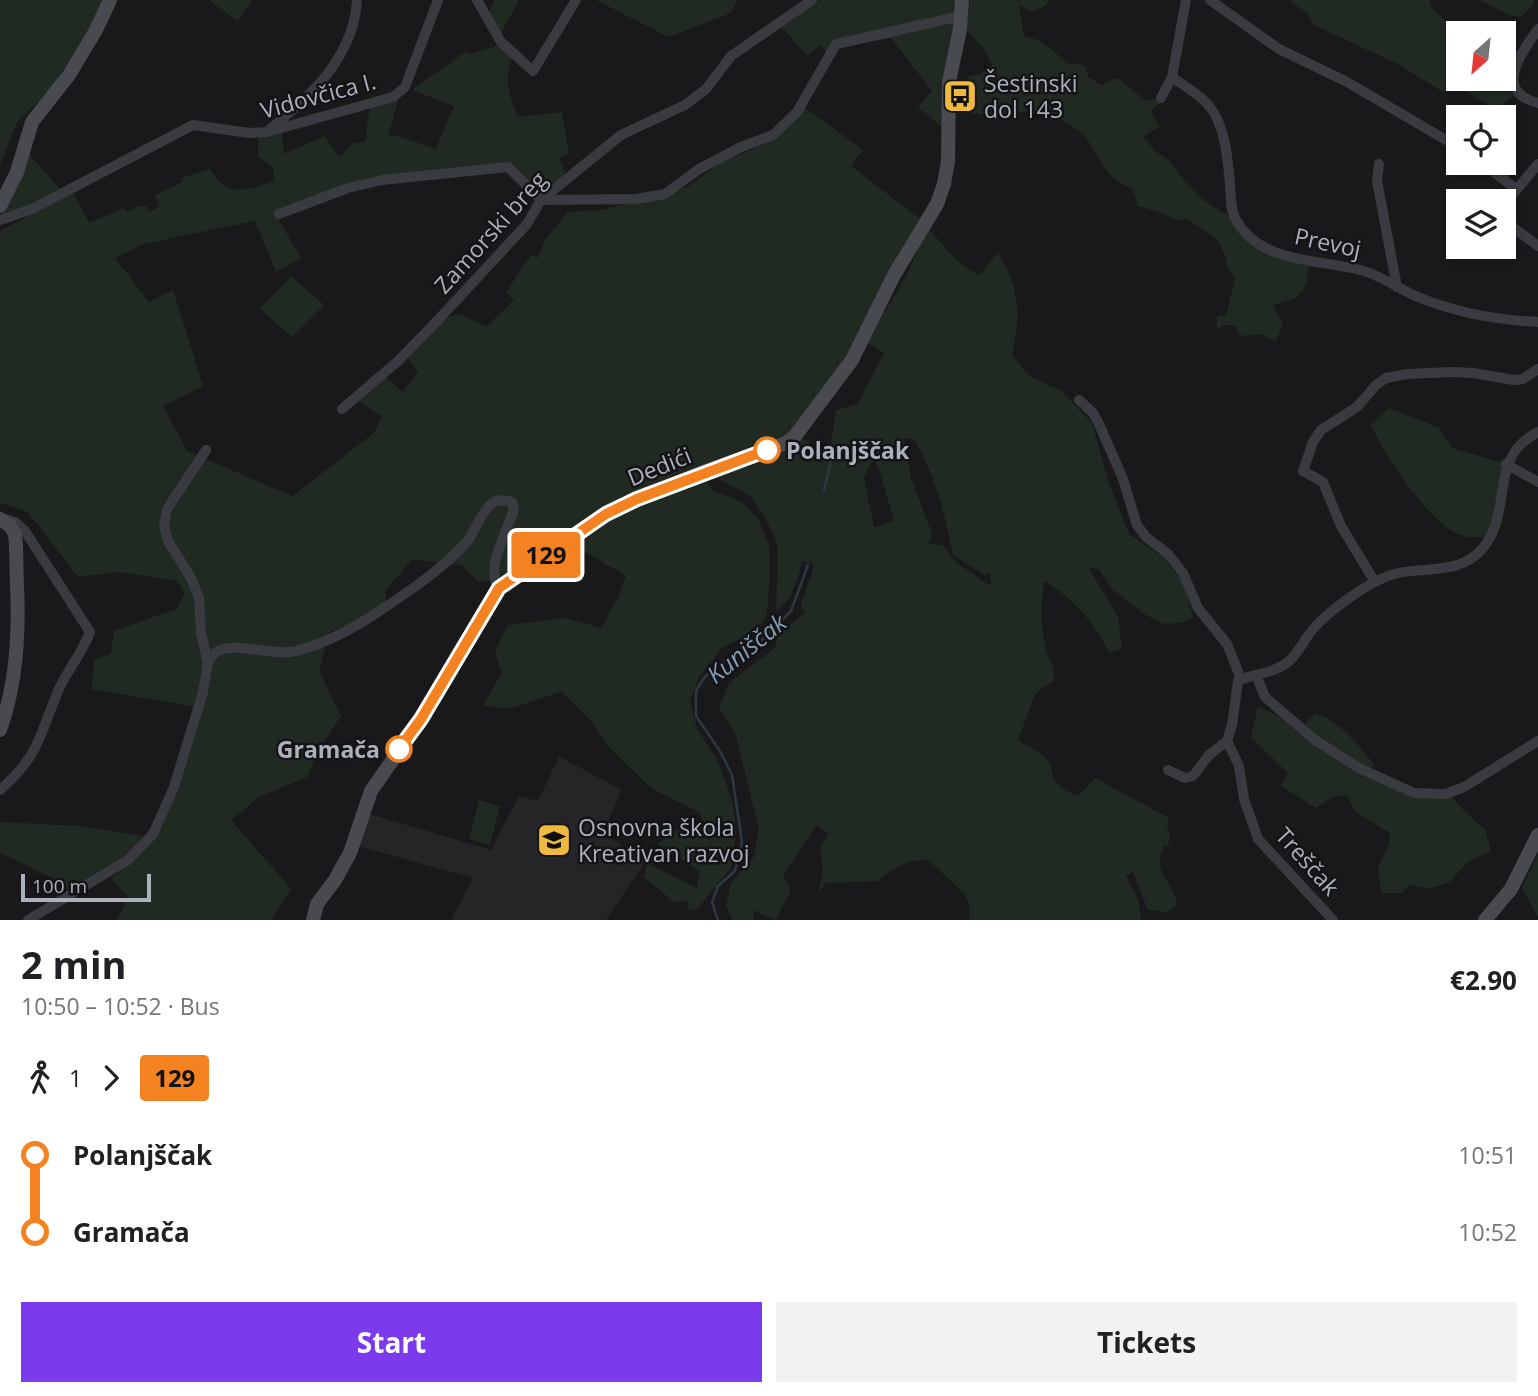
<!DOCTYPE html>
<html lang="en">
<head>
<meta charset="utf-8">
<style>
  :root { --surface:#fff; --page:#f2f2f2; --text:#202124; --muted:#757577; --accent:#7c3aed }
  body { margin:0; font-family:"Open Sans",sans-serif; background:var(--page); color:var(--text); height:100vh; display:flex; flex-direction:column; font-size:26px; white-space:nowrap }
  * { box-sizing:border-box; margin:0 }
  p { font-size:23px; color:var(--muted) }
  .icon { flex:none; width:38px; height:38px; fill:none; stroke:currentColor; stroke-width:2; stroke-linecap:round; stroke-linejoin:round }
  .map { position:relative; height:920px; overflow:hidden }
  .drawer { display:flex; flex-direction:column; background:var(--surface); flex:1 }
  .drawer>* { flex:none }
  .badge { padding:0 14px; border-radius:5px; font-size:24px; line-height:46px }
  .needle { width:46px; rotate:207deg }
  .tools { position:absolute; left:1446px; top:21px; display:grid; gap:14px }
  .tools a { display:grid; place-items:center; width:70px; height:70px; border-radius:0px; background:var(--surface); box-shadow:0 2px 5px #0004; font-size:35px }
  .scale { position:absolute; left:21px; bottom:18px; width:130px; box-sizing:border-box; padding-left:7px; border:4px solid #acb0bb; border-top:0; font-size:19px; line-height:24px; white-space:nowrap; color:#acb0bb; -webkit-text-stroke:5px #141417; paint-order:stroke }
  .map>.badge { position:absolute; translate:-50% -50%; box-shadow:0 0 0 4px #fff }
  .legs { display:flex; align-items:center; gap:10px; height:77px; padding:0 21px; font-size:23px }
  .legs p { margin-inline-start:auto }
  .head { display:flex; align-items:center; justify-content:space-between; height:119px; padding:0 21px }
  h1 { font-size:38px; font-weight:700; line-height:52px }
  .cta { display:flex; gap:14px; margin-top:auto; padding:14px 21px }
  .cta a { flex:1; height:80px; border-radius:0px; background:var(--accent); color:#fff; font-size:28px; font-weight:700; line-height:80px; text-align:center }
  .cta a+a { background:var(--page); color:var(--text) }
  ul { padding:0 21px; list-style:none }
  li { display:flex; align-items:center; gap:24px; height:77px; font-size:26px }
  li i { display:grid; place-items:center; width:10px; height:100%; margin:0 9px; background:currentColor }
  li i::after { content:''; width:18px; height:18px; margin:-9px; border:5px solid; border-radius:50%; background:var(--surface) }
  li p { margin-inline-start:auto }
  li:first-child i { background:linear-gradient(#0000 50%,currentColor 0) }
  li:last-child i { background:linear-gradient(currentColor 50%,#0000 0) }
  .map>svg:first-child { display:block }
  .built { fill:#252528 }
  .green { fill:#212a22; fill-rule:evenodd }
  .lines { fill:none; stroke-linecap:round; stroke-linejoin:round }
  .stream { stroke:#2f3840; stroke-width:2.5 }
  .street { stroke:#3a3b40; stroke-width:10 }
  .secondary { stroke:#484a50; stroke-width:14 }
  .line-1-casing { stroke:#fff; stroke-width:16 }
  .line-1 { stroke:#f58220; stroke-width:10 }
  .stop-1-dot { fill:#fff; stroke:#f58220; stroke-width:3.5 }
  .labels { text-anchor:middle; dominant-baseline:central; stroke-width:5; stroke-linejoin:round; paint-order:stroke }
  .poi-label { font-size:23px; fill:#acb0bb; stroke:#141417; text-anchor:start }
  .street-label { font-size:23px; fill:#acb0bb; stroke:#141417 }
  .stop-label { font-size:23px; font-weight:bold; fill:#acb0bb; stroke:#141417; text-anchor:start }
  .water-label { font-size:24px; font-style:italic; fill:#849db5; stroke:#141417 }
</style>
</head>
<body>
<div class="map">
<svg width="1538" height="920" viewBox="0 0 1538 920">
  <rect width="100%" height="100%" fill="#19191b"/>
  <path class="built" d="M559,756L621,790L604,833L645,862L606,920H451L473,878L358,846L370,814L491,850L519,796L538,801Z"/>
  <path class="green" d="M0,0H102L96,17L52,88L17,122L0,165Z
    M209,0H251L252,1L238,21Z
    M495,0H519L500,35L488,13Z
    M596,0H737L731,13L669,37Z
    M821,0H957L946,131L918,107L932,91L891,38L846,46L831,56L820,45L807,56L781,26Z
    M970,0H1048L1046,5L1033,12L1019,5L1024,36L1041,41L1070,65L1079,63L1086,67L1088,77L1101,85L1118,78L1146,101L1157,98L1160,103L1150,112L1160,126L1143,137L1156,152L1170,161L1183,179L1202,199L1230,217L1243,236L1309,266C1305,295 1301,298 1273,305L1283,324L1276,341L1261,334L1242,336L1234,325H1224L1217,329V316L1226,315L1235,279L1228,269L1225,255L1217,239L1187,219L1176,220L1157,211L1138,206L1132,188C1101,177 1103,159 1085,137C1076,126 1055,116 1041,113C1029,109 1021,113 1009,114C996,116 983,114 970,113L964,81L969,76L981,74L992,65L984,49L966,30Z
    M1288,0H1430V5L1440,16L1461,31V33H1458V79C1483,79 1495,77 1514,96L1496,110L1469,93L1453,88L1443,92L1398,64L1314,25L1307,13Z
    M1479,0H1534V5L1520,17L1509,15Z
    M500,45L512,57C504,79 509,96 518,117L562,112L569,153L559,158L566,175L541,196L510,164L376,178L277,217L301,258L276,272L255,221L143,244L115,258L149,302L173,290L203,386L163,406L187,451L292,496L374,433L382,417L357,400L383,376L403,392L418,372L406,356L442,319L459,314L486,327L514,300L506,292L532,254L538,258L545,240L568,212L603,210L688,187L718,164L766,143L805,108L863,150L851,166L923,221L904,244L846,364L786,437L705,478L712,490L742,502L758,519L769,545L770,572L767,613L759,629L722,648L699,677L690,701L697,729L718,761L733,804L736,833L731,868L697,909L687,911L689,901L674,902L644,877L647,863L697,888L700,871L658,844L686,823L711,841L700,813L651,788L608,746L593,723L562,692L507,709L483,705L502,673L495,651L508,625L566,618L601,628L617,600L626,576L579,548L552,558L525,578L479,582L462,566L412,559L386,590L385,612L329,632L319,671L341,716L321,747L307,777L259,797L231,820L291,889L273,918L271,920H117L128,897L111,879L155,838L202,708L92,689L94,660L111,654L114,631L176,609L185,594L177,581L120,572L78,577L28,512L0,503V231L73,192L89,223L124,208L126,212L140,206H146L149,212L160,206L155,195L183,182L182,178L209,169C213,173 218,182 224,186C239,194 260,186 274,181L273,168L258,157V135L282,133L284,154L324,136L339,157L354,143L365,142L370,106L399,96L388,137L394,135L436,149L454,106L412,90L465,52L470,54Z
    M29,154L62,191L1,216L19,184Z
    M928,227C943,246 957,264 979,275L998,253C1020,288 1021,315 1012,355L1028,375L1061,391L1092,423L1109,483L1129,534L1162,556L1184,583L1193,618L1180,623L1164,624L1144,614L1112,589L1099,569L1088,567L1118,617L1122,649L1109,653C1097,625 1070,595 1044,581C1041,604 1040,625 1046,648C1049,662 1054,663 1054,680L1035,694L1018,740C1038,754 1051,753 1054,781L1068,792L1078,796L1095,778L1169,818L1167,828L1170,833L1168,847L1164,845C1150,874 1174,879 1177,905L1167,912L1148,910L1133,872L1126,875L1139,903L1141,920H969V903L963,892L928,860L912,861L899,866L877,881L826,883L818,892L823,873L820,847L829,834L817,825L783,875L791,891L775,920L753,910L754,920H732L726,905L731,883L754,857L759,829L735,732L719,708L729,683L775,648L777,636L805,612L801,605C805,590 811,579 814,564L802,561C799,577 791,603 776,611L778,549L773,534L763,514L750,496L714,476L717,472L801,437L813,446L830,449L836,410L858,404L884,353L866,342L905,279ZM904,438L914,439C935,475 945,514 953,555L984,575L990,573L991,586L958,564L942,545L928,544L932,534L911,478ZM873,458L879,469L894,520L877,527H874L864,478Z
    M291,276L324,305L292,337L260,309Z
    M1389,408L1438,427L1452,448L1504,463L1497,512L1486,537C1475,537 1463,538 1454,532C1427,518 1384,454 1371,425Z
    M1258,706L1302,728L1315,713C1342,723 1356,743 1374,764L1366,776L1402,793L1451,795L1464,811L1485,829L1491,851L1467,862L1450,882L1429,889L1410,885L1402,893H1381L1378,868L1389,844L1390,833L1357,813L1346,795L1331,798L1316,808L1281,786L1288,773L1251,737Z
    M479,800L500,806L490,845L469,839Z
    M0,822L81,826L143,836L128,854L69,891L59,881L0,853Z
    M1538,854V917L1522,888Z"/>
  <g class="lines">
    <path class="stream" d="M824,490L832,457
      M718,920L712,902L718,886L735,871L742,842L732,775L720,751L696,716V691L703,679L717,665L739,655L759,643L791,611L808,565"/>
    <path class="street" d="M477,0L501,42L533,71L576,0
      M1186,0L1172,77C1184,86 1201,95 1210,107C1225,126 1228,160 1230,184C1231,195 1230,210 1236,220C1261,264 1318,259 1360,270C1381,275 1399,289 1418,297C1457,313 1497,320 1538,322
      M1210,0L1279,49L1347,82L1458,147
      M1538,29C1522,52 1492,91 1538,103
      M1161,98L1172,77
      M269,130C310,97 354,57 357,0
      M1482,163L1516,189
      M1379,164L1377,181L1397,287
      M1503,206L1538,164
      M279,214L348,188L382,180L508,167L541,200L636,199L665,194L699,169L741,147L773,135L797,112L836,44L961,16
      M0,220L32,209L193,125L249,133L267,132L393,97L405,87L438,0
      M1503,220L1538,246
      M1079,400L1093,413L1099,424L1123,479L1137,525L1146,537L1168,554L1183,573L1198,608L1227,644L1241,679
      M342,409L398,361L438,320L527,224L541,200L621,135L685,105L706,89L731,56L812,0
      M1506,464L1538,482
      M1375,582L1341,526L1323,482L1303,471L1313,442L1321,430L1357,407L1376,385L1386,378L1407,374L1452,372L1473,373L1514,380L1523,379L1538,369
      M208,663C211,658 212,654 218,651C237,641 273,657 296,651C324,644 354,628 378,612C408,592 441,570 466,543C476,531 480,513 492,503C498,499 505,500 512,502L514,509C508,529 484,570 499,588
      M1256,675L1265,697L1315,740L1359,768L1414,793L1446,794L1464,787L1538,741
      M1227,741L1232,725L1238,681C1254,673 1273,674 1288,662C1299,653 1304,639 1314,628C1330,610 1361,588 1383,578C1416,563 1457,579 1483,548C1514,510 1487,458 1538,432
      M1168,770L1185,778L1193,776L1209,755L1227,741L1239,766L1244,799L1258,839L1333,920
      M0,790C41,754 39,735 59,689C68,669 83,652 90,632L25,531L15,522L1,518
      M28,920L128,860L153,834L174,787L203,692L208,663L201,633L199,598L191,578L168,541L164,526L167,509L206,450"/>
    <path class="secondary" d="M0,206L17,172L32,122L69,75L96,30L110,0
      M0,519L10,526L15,534C17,550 16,567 17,584C19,634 17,682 0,730
      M313,920L317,904L335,880L350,853L371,791L421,719L499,588L606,514L637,499L708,470L786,443L795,436L852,360L894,275L937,204L944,184L948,161L949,82L960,29L962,0
      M1485,920L1511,889L1538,835"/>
  </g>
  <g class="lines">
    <g class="line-1-casing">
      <path id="line-1" d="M399,749L421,719L499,588L606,514L637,499L767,450"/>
    </g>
    <use href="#line-1" class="line-1"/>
  </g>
  <defs>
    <g id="bus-square" transform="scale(1.75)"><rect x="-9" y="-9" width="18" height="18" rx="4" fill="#efb83e" stroke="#141417"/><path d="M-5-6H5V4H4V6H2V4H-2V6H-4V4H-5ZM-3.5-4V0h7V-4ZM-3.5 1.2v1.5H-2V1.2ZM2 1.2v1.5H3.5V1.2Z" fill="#111"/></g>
    <g id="school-square" transform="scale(1.75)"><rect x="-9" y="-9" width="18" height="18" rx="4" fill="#efb83e" stroke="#141417"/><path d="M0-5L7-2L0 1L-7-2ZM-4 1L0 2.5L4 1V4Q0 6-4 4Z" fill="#111"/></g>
  </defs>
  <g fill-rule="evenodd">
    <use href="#bus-square" x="960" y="96"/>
    <use href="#school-square" x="554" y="840"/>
  </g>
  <g class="stop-1-dot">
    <circle cx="767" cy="450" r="12"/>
    <circle cx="399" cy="749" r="12"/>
  </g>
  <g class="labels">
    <g class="poi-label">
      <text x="984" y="83">Šestinski<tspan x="984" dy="26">dol 143</tspan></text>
      <text x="578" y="827">Osnovna škola<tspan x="578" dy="26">Kreativan razvoj</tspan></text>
    </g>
    <g class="street-label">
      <text transform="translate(318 95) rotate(-15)">Vidovčica I.</text>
      <text transform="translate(490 232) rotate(-48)">Zamorski breg</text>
      <text transform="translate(1328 242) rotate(12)">Prevoj</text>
      <text transform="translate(659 466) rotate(-22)">Dedići</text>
      <text transform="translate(1308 861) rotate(48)">Treščak</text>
    </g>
    <g class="stop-label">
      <text x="786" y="450">Polanjščak</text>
      <text x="380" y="749" text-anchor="end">Gramača</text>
    </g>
    <g class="water-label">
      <text transform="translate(746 648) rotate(-39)">Kuniščak</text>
    </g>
  </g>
</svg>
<div class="tools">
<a><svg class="needle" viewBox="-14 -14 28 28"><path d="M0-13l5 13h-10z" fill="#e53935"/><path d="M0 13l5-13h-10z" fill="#757577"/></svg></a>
<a><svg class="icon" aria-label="locate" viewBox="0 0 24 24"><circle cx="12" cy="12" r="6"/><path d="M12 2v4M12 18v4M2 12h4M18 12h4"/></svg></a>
<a><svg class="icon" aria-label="layers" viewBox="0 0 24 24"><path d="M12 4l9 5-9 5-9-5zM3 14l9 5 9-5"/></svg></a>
</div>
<div class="scale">100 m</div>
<b class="badge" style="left:546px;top:555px;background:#f58220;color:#111">129</b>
</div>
<section class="drawer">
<div class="head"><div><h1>2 min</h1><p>10:50 – 10:52 · Bus</p></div><b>€2.90</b></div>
<div class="legs"><svg class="icon" aria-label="walk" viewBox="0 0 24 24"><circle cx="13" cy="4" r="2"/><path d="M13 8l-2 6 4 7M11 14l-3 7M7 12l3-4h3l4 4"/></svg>1<svg class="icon" aria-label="forward" viewBox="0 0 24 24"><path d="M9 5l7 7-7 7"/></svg><b class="badge" style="background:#f58220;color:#111">129</b></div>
<ul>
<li><i style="color:#f58220"></i><b>Polanjščak</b><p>10:51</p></li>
<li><i style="color:#f58220"></i><b>Gramača</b><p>10:52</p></li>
</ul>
<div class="cta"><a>Start</a><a>Tickets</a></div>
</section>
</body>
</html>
